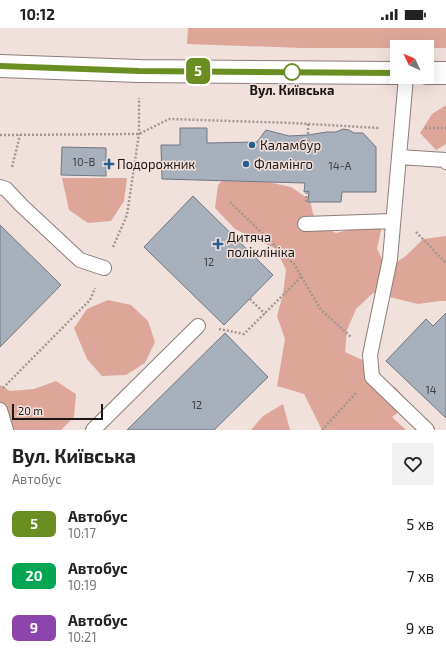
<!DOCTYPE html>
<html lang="uk">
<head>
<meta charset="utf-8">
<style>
  :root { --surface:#fff; --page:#f2f2f2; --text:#222; --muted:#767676 }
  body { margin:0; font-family:"Exo 2",sans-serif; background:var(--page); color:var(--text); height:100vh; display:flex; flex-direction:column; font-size:15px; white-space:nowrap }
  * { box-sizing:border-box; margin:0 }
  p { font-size:13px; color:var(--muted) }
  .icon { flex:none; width:22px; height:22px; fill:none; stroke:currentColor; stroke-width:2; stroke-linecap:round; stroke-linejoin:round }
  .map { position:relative; height:402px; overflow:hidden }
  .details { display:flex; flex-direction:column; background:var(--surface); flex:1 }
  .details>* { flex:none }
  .badge { padding:0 8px; border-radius:6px; font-size:14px; line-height:26px }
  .needle { width:26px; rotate:314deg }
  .buttons { position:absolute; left:390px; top:12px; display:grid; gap:8px }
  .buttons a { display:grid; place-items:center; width:44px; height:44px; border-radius:0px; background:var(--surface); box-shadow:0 4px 16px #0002; font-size:20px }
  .scale { position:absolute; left:12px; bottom:10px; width:91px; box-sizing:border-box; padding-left:4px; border:2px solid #1c1715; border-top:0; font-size:11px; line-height:14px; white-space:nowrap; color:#1c1715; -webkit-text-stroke:3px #f1e1dd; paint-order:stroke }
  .map>.badge { position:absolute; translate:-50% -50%; box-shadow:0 0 0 2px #fff }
  .round { display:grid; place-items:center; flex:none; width:42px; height:42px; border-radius:0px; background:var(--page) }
  .summary { display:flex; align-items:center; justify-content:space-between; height:68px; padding:0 12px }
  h1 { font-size:19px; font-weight:700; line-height:30px }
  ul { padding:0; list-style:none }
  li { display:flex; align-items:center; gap:12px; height:52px; padding:0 12px }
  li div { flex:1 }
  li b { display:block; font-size:15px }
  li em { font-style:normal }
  li .badge { min-width:44px; font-weight:700; text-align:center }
  .status { display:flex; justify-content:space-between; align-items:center; height:28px; padding:0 20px; background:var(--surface); direction:ltr }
  .status svg { height:11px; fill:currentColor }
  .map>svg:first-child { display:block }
  .green { fill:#dda699 }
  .building { fill:#a7b0bb; stroke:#6e7781 }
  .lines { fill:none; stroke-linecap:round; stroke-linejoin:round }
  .service-casing { stroke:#8b7d7a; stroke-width:16 }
  .secondary-casing { stroke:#8b7d7a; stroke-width:24 }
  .path { stroke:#a29693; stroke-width:2.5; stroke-dasharray:2 2; stroke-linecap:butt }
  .service { stroke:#fff; stroke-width:14 }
  .secondary { stroke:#fff; stroke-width:22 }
  .line-casing { stroke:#fff; stroke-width:9 }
  .line { stroke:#6b8e23; stroke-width:6 }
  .stop-dot { fill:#fff; stroke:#6b8e23; stroke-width:2 }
  .poi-dot { fill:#235e95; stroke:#f1e1dd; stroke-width:1.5 }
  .labels { text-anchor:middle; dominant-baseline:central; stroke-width:3; stroke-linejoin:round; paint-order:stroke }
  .number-label { font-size:11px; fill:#3f3d3e }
  .stop-label { font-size:13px; font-weight:bold; fill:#1c1715; stroke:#f1e1dd }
  .poi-label { font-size:13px; fill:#1c1715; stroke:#f1e1dd; text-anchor:start }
</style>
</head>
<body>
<div class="status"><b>10:12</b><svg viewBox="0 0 49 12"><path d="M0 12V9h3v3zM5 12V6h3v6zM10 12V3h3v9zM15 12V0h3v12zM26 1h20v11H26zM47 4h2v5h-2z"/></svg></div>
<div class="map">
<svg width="446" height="402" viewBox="0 0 446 402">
  <rect width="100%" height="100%" fill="#f1e1dd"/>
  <path class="green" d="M188,0H446V20H427V19H397V20H302L187,16Z
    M446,77V116L436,122L420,105L432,86Z
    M62,150H127L124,173L111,193L88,195L69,182Z
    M222,153L246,154H268L291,159L310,172L315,194L336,205L361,199L382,198L377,221L387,241L407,227L423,211L446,208V273H440L418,276L373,265L356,281L347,302L345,324L367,334L377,347L396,360L410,376L392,389L406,402H322L304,366L277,358L285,311L277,288L283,266L286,242L276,221L235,201L215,180L218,157Z
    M108,272L131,277L148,293L155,314L145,335L126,347L102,348L87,331L74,300L87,281Z
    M56,353L76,366L74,389L61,402H0V357L10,363L34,361Z
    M283,376L290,402H251L263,388Z"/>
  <path class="building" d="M180,100H207V115L257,114L266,102L289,108L308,107L327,104H336L343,101L349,102L354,105H363L376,119V164H342L341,174H308L309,163L304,164L305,155L162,151L161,117H180Z
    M62,119L106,120V148L61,147Z
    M193,168L273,247L224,297L144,219Z
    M0,197L61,257L0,319Z
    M446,285V390L386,333L426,291L433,298Z
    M225,305L268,349L214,402H127Z"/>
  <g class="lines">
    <g class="service-casing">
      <path id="service" d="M406,49L390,231L370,327L372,349L427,402
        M399,129L445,132L446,134
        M0,159L6,161L21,177L80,232L104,240
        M305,196L393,193
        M0,382L6,402
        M93,402L198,298"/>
    </g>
    <g class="secondary-casing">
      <path id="secondary" d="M0,38L139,43L397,45
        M427,45H446"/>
    </g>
    <path class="path" d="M308,96V107
      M425,100H446
      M0,107L139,106L169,91L292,95L380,100
      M12,139L20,107
      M230,174L294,236L321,282L351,309
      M306,174L307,163
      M416,204L446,235
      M113,219L127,187L139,106V70
      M250,271L265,286
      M219,301L244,306L302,248
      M3,360L90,272L95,260
      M322,402L356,365"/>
    <use href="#service" class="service"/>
    <use href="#secondary" class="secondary"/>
  </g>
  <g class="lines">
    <g class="line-casing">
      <path id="line" d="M0,38L139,43L397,45"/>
    </g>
    <use href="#line" class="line"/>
  </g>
  <circle class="stop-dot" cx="292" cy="44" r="8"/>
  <g class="poi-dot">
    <circle cx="252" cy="117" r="4"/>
    <path d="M107 130h4v4h4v4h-4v4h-4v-4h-4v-4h4z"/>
    <circle cx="246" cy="136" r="4"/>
    <path d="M216 210h4v4h4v4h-4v4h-4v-4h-4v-4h4z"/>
  </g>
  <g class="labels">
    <g class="number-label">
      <text x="84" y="133">10-В</text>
      <text x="340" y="137">14-А</text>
      <text x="209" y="233">12</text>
      <text x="431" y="361">14</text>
      <text x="197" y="376">12</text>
    </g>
    <g class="stop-label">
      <text x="292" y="62">Вул. Київська</text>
    </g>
    <g class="poi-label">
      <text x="260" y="117">Каламбур</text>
      <text x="117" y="136">Подорожник</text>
      <text x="254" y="136">Фламінго</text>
      <text x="227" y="209">Дитяча<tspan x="227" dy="15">поліклініка</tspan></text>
    </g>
  </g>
</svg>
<div class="buttons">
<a><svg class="needle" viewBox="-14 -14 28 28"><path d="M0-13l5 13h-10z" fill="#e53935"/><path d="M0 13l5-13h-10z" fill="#767676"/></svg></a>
</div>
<div class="scale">20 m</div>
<b class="badge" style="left:198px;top:43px;background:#6b8e23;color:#fff">5</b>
</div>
<section class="details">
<div class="summary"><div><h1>Вул. Київська</h1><p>Автобус</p></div><a class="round"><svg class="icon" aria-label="heart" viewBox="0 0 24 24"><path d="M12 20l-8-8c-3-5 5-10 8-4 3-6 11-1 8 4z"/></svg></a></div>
<ul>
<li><span class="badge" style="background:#6b8e23;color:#fff">5</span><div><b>Автобус</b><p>10:17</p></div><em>5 хв</em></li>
<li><span class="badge" style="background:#00a651;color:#fff">20</span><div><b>Автобус</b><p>10:19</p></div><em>7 хв</em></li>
<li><span class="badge" style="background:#8e44ad;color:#fff">9</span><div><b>Автобус</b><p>10:21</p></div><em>9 хв</em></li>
</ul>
</section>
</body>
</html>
